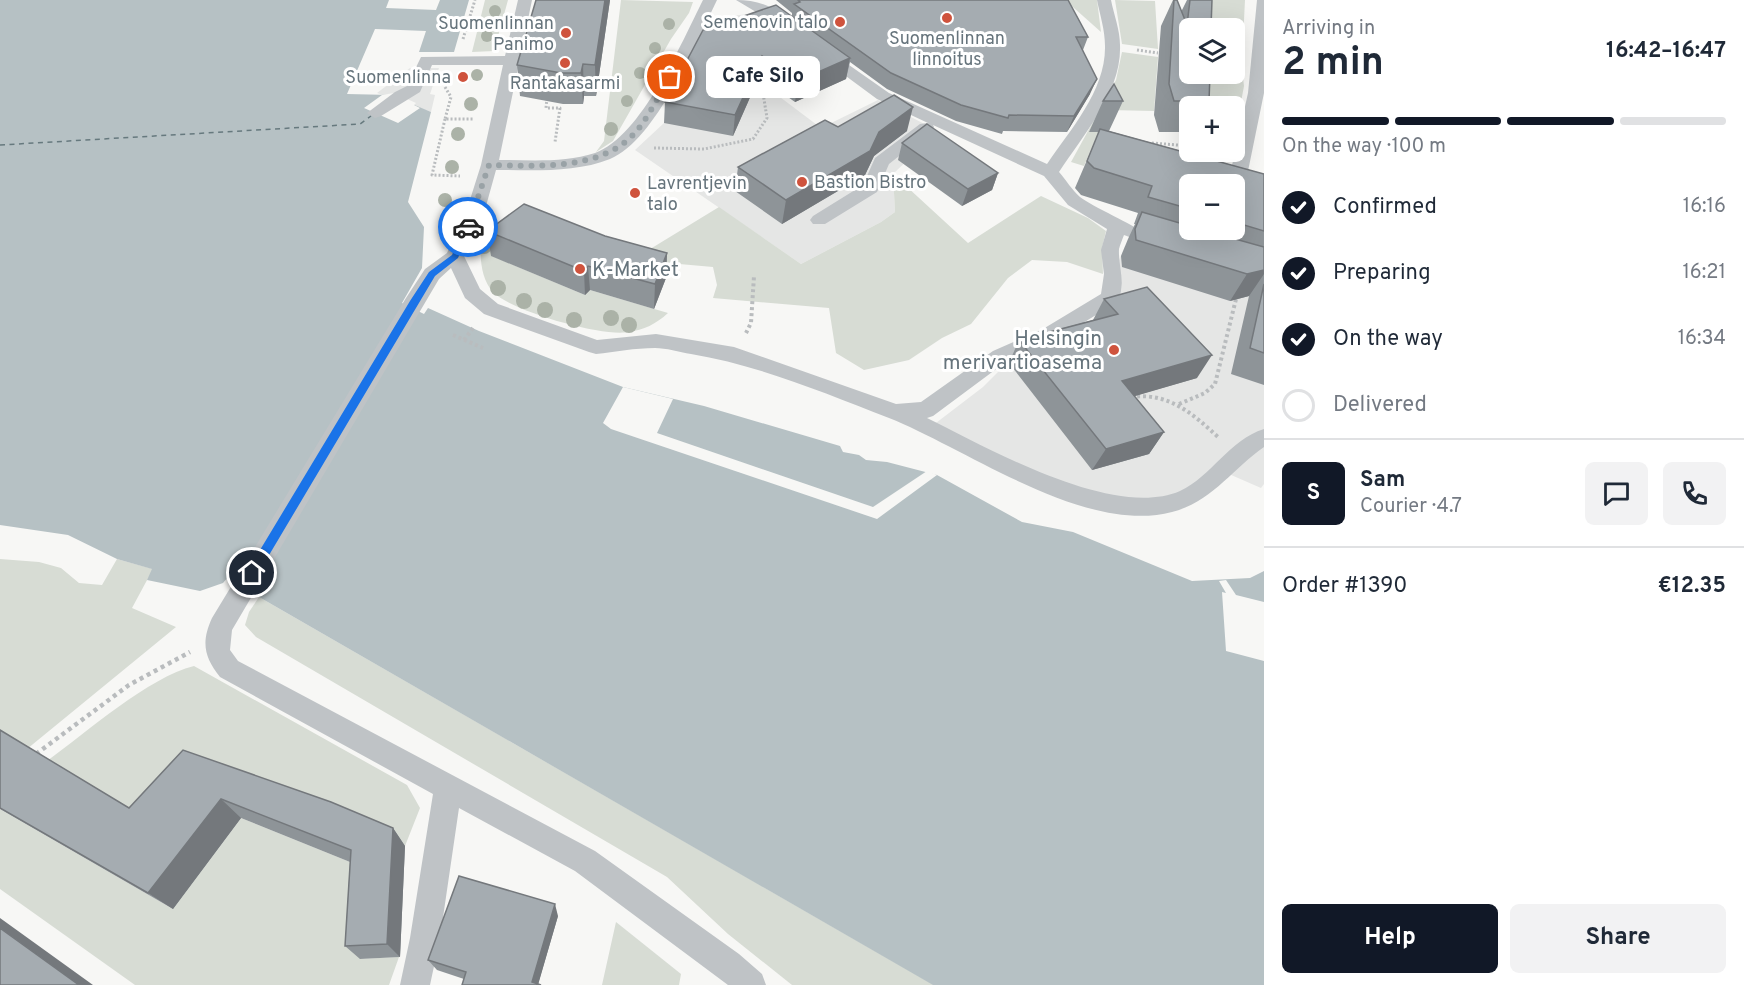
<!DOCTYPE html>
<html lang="en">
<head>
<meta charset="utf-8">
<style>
	:root { --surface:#fff; --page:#f2f2f3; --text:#1f2937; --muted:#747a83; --line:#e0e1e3; --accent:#111827 }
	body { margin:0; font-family:Overpass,sans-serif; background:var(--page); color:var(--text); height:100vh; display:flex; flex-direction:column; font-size:22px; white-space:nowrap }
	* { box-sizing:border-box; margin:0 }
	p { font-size:20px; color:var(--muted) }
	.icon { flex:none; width:33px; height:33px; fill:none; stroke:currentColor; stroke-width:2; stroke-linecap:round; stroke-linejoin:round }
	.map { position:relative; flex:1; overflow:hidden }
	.panel { display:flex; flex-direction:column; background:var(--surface); width:480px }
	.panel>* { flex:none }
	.buttons { position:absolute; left:1179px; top:18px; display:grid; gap:12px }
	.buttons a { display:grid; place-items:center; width:66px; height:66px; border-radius:9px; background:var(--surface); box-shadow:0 6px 24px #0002; font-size:30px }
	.pin { position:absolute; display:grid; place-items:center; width:51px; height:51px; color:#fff; margin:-26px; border:3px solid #fff; border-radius:50%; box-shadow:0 2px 6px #0007 }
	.courier { position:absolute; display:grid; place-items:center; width:60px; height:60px; margin:-30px; border:4px solid #1a73e8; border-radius:50%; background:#fff; color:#222; box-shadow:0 2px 8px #0007 }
	.bubble { position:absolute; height:42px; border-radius:9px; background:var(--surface); box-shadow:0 6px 24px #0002; font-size:20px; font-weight:700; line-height:42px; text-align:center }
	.overview em { font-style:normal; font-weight:700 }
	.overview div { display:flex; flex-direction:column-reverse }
	.overview { display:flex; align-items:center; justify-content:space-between; height:102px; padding:0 18px }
	h1 { font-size:39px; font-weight:700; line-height:45px }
	.bar { display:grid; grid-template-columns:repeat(4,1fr); gap:9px 6px; align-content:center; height:72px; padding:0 18px }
	.bar i { height:8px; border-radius:4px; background:var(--line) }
	.bar .current { background:var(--accent) }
	.bar p { grid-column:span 4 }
	.line { display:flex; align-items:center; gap:15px; padding:0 18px; border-top:2px solid var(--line) }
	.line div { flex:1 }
	.round { display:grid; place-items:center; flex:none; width:63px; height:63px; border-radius:9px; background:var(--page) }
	ol { padding:0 18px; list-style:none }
	li { display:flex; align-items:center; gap:18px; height:66px }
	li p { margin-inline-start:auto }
	li .icon { padding:6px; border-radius:50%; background:var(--accent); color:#fff; stroke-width:4 }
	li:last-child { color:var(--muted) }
	li i { width:33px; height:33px; border:3px solid var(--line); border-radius:50% }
	.cta { display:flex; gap:12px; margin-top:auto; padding:12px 18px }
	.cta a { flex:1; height:69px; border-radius:9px; background:var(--accent); color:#fff; font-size:24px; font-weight:700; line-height:69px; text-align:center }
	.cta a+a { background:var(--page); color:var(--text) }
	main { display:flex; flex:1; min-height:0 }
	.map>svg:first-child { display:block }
	.built { fill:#e5e6e5 }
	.green { fill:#d7dcd4 }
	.water { fill:#b6c1c4 }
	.pier { fill:#f7f7f5 }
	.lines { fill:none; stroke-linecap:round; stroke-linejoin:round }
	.ferry { stroke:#66797e; stroke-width:1.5; stroke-dasharray:5 4.5; stroke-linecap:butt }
	.path-far2 { stroke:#b9bcbe; stroke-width:3; stroke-dasharray:2 2; stroke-linecap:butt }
	.path-far1 { stroke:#b9bcbe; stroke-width:4; stroke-dasharray:3 3; stroke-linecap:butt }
	.path { stroke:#b9bcbe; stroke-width:4.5; stroke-dasharray:4 4; stroke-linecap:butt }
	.service { fill:#bfc3c6; fill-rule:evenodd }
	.tree { fill:#abb2a7 }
	.wall { fill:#8e9498; fill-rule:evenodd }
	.shaded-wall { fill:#74787c }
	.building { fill:#a5acb1; stroke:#74787c; stroke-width:1.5 }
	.route { fill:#1a73e8 }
	.done { stroke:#99a2a6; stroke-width:6; stroke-dasharray:0 10.8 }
	.poi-dot { fill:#cf533d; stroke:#fff; stroke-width:2 }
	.labels { text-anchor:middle; stroke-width:6; stroke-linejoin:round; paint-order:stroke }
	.far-poi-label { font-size:18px; fill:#66747c; stroke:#fff; text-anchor:end }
	.poi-label { font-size:21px; fill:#66747c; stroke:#fff; text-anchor:start }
</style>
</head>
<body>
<main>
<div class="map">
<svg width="1264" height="985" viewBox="0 0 1264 985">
	<rect width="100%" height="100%" fill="#f7f7f5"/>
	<path class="built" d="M 749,14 L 757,14 L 826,66 L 768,88 L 821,128 L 878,100 L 938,131 L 893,174 L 895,212 L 881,222 L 801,264 L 635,150 L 664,123 L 713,23 L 730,16 Z
		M 410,68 L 439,68 L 430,94 L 435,95 L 431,112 L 377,93 Z
		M 1125,246 L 1227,278 L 1264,278 L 1264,484 L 1261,488 L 1222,471 L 1169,505 L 1062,491 L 932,426 L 983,387 L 1007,363 L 1098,317 L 1119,299 L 1122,287 L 1117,265 Z"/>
	<path class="green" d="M 485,0 L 508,0 L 494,51 L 472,52 Z
		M 621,0 L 693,2 L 689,13 L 671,39 L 613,141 L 596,152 L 604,141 Z
		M 1065,0 L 1097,0 L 1101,32 Z
		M 1115,0 L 1155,1 L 1158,49 L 1122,44 Z
		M 1189,0 L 1245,0 L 1242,60 L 1235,59 L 1234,28 L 1192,28 Z
		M 1122,52 L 1158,57 L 1154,111 L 1108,110 L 1084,166 L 1071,162 L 1116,80 Z
		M 1235,68 L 1242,70 L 1244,86 L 1235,134 L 1234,106 L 1194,106 L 1195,74 L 1234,74 Z
		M 893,174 L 968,243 L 1041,196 L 1088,218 L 1106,231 L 1102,248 L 1103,274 L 1067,262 L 1032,260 L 1008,278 L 971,324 L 942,338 L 909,360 L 864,370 L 836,353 L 829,308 L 713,298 L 717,285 L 713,267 L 657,262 L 642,254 L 719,207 L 801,264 L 881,222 L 895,212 Z
		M 498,224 L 492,256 L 585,295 L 590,290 L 668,313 C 656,324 644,330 628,332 C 602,337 511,311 493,292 C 480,278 479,253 482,235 Z
		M 0,559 L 39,562 L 61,568 L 79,583 L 102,585 L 117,559 L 153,569 L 132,608 L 176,627 L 27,749 L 0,733 Z
		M 259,597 L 934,985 L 792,985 L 728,934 L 667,877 L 256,637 L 245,625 L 249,612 Z
		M 194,666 L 407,785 L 420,808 L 405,846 L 346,821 L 204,771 L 154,827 L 47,761 C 87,732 149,677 194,666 Z
		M 0,809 L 173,909 L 241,818 L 365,868 L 360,959 L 399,957 L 389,985 L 135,985 L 0,889 Z
		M 616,922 L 681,974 L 679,985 L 602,985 Z"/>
	<path class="water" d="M 0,0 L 389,0 L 386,8 L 436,10 L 440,0 L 469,0 L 454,52 L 419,52 L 426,31 L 375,29 L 347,94 L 391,95 L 431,112 L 408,202 L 424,227 L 422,268 L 402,303 L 424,314 L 428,308 L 479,331 L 623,387 L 704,406 L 840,446 L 843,452 L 859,455 L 866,460 L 887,462 L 937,475 L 1022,522 L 1073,532 L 1192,581 L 1250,578 L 1264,571 L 1264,985 L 933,985 L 259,597 L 275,568 L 243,559 L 223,583 L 200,591 L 147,580 L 152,569 L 117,559 L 68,535 L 0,525 Z"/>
	<path class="pier" d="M 394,93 L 416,103 L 414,105 L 420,108 L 398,123 L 364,108 L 382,95 Z
		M 623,387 L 673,399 L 657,433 L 873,507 L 927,471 L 937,475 L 877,519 L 611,429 L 603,423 Z
		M 1226,580 L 1236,595 L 1264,602 L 1264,661 L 1226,651 L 1222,592 L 1226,593 L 1219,581 Z"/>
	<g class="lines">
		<path class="ferry" d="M 0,145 L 360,124 L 371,116"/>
		<path class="path-far2" d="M 463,39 L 475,0
			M 1137,50 L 1158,53
			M 445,87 L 451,97 L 445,119 L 473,119
			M 547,98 L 546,108 L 560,108 L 555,142
			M 445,119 L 432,175 L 460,176
			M 1152,143 L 1190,146
			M 654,148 L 704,149 L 753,139 L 767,118 L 763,93 L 755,80"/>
		<path class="path-far1" d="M 746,333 L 751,323 L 754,276
			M 453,335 L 483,348
			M 464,340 L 473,328
			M 1131,397 C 1168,392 1192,413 1218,437
			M 1179,404 L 1205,393 L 1215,384 L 1237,295"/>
		<path class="path" d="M 36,754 L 129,685 L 190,652"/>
		<path class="service" d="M 518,0 L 532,0 L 499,160 C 530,160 565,163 595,153 C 641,137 682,42 703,0 L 717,0 C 696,43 656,140 610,159 C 575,173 533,170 496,170 L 486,206 L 464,256 L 480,289 L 498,304 L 597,340 L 656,334 L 734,347 L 896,404 L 921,402 L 993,351 L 1043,329 L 1101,294 L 1104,274 L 1101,250 L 1107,229 L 1068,205 L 1044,176 L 933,125 L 934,127 L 932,130 L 889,164 L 877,192 L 825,224 L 813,224 L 810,220 L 813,216 L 863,185 L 875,158 L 920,124 L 928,123 L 877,99 L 816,54 L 824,49 L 829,51 L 889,93 L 1047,164 C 1071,129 1106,90 1105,46 C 1105,30 1100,15 1097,0 L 1111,0 C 1114,15 1120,30 1120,45 C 1122,92 1083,135 1059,172 C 1066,180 1072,190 1080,197 C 1091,206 1137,226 1141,232 L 1138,236 L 1132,238 L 1124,235 C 1122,240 1120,245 1119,249 C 1118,267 1127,285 1117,302 L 1057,339 L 1007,361 L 933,416 L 927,418 C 988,448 1113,520 1180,491 C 1212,476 1229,440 1264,429 L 1264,447 C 1232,469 1212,502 1172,512 C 1085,535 967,449 889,418 C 825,393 758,365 691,354 C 679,352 666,348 655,348 C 635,348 615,352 596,354 L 589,352 L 484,314 L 465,298 L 451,268 L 439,279 L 232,630 L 230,650 L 238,661 L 595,851 L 739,954 L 762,974 L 766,985 L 728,985 L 575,871 L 459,808 L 440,938 L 430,985 L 400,985 L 410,938 L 433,794 L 220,677 C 204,657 201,642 212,618 L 406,298 L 425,269 L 447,253 L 468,206 L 481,165 L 503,65 L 432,65 L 420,92 L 381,116 L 375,118 L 367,113 L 395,92 L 407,86 L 421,57 L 505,56 Z
			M 736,0 C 760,0 780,8 795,27 L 788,31 Z
			M 1257,0 L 1264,0 L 1264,93 L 1247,176 L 1264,181 L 1264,192 L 1232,183 L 1229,179 L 1248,93 Z"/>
	</g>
	<g class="tree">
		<circle cx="495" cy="11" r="6"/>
		<circle cx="669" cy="24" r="6"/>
		<circle cx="487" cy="36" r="6"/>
		<circle cx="655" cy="48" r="6"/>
		<circle cx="640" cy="73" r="6"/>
		<circle cx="477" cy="75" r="6"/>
		<circle cx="627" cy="101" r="6"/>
		<circle cx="471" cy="104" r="7"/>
		<circle cx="611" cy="129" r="7"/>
		<circle cx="458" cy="134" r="7"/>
		<circle cx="452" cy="167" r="7"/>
		<circle cx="445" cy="200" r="7"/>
		<circle cx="484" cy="246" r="8"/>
		<circle cx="498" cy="288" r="8"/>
		<circle cx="524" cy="301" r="8"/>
		<circle cx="545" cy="310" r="8"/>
		<circle cx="611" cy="318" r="8"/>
		<circle cx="574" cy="320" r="8"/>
		<circle cx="629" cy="325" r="8"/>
	</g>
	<path class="wall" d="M 536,0 L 610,0 L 596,96 L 584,96 L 583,104 L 563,104 L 520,96 L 517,65 Z
		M 776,0 L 1068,0 L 1088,37 L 1083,50 L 1090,94 L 1067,132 L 1003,131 L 1002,134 L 956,121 L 887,89 L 850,62 L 846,79 L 795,102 L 759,77 L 733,136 L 664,123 L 665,102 L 792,16 L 792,13 Z
		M 1173,0 L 1177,0 L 1181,12 L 1187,0 L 1212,0 L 1209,101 L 1207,106 L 1190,106 L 1190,132 L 1159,132 L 1154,115 L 1161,26 Z
		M 1103,101 L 1123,101 L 1109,131 L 1264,174 L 1264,385 L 1231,374 L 1249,296 L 1230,301 L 1122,267 L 1121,256 L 1128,239 L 1135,224 L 1134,224 L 1138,213 L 1081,195 L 1075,188 L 1099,132 L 1089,132 ZM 1190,184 L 1234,184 L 1234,230 L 1190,230 Z
		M 838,127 L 907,131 L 874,156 L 865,175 L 782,224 L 735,191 L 738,167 Z
		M 902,143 L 998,173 L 992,190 L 962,206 L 898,160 Z
		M 487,231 L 605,236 L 667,253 L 666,278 L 654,309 L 590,290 L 585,295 L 491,256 Z
		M 1104,299 L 1197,378 L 1134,396 L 1164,432 L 1149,454 L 1092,470 L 1009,363 L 1019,340 L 1093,320 Z
		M 0,730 L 129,808 L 183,750 L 393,828 L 405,846 L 400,957 L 360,959 L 345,946 L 350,862 L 241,818 L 173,909 L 0,809 Z
		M 558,916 L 538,984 L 464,979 L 437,970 L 428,960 Z"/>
	<path class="shaded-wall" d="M 605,0 L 610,0 L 596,96 L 595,65 Z
		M 762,56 L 759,77 L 733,136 L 735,115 Z
		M 850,58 L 846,79 L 795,102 L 798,81 Z
		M 583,64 L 584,96 L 583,104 L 581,73 Z
		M 1097,79 L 1090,94 L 1067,132 L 1074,116 Z
		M 913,107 L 907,131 L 874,156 L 865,175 L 782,224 L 786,200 Z
		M 998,173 L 992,190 L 962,206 L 968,189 Z
		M 667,253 L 666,278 L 654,309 L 655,284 Z
		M 588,266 L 590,290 L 585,295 L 584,271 Z
		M 1264,270 L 1264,274 L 1249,296 L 1230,301 L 1247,274 Z
		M 1212,355 L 1197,378 L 1108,404 L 1122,381 Z
		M 1164,432 L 1149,454 L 1092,470 L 1106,449 Z
		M 221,799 L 241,818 L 173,909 L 148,893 Z
		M 393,828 L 405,846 L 400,957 L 387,944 Z
		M 555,904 L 558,916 L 538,985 L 532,982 Z
		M 0,918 L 93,985 L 79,985 L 0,928 Z"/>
	<path class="building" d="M 536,0 L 605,0 L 595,65 L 583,64 L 581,73 L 561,73 L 517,65 Z
		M 798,0 L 1068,0 L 1088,37 L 1076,37 L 1097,79 L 1074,116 L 1009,115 L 1008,118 L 961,105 L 891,73 L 794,4 L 800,2 Z
		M 1174,0 L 1177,0 L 1187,25 L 1190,0 L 1212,0 L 1211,28 L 1190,28 L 1190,74 L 1210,74 L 1209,101 L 1174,101 L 1169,84 Z
		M 776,5 L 850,58 L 798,81 L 762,56 L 735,115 L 665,102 L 703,30 Z
		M 1114,84 L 1123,101 L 1103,101 Z
		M 894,95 L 913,107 L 879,132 L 870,151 L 786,200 L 738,167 L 825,120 L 838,127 Z
		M 927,124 L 998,173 L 968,189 L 902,143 Z
		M 1100,129 L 1264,174 L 1264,231 L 1234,222 L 1234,184 L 1190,184 L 1190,209 L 1148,197 L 1152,186 L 1094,168 L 1087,161 Z
		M 524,204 L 605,236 L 667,253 L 655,284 L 588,266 L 584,271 L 487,231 Z
		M 1142,212 L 1190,226 L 1190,230 L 1203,230 L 1264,247 L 1264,270 L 1247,274 L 1136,240 L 1135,229 Z
		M 1264,284 L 1264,353 L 1250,348 Z
		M 1147,287 L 1212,355 L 1122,381 L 1164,432 L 1106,449 L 1019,340 L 1118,314 L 1104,299 Z
		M 0,730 L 129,808 L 183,750 L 331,802 L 393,828 L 387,944 L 345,946 L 351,850 L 221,799 L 148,893 L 0,808 Z
		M 459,876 L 555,904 L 532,982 L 541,985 L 462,985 L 466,972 L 428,960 Z
		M 0,928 L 79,985 L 0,985 Z"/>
	<path class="route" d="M 468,224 L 472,227 L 458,258 L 435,276 L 256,577 L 248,577 L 248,570 L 410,301 L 429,272 L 452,255 L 464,227 Z"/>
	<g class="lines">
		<path class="done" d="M 468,227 L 489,165 C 535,166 598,171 633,135 C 647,121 659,94 670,77"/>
	</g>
	<g class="poi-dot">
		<circle cx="947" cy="18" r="6"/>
		<circle cx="840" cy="22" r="6"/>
		<circle cx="566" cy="33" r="6"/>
		<circle cx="565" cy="63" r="6"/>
		<circle cx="463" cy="77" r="6"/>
		<circle cx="802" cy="182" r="6"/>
		<circle cx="635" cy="193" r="6"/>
		<circle cx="580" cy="269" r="6"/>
		<circle cx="1114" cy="350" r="6"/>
	</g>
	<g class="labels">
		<g class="far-poi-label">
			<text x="828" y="28">Semenovin talo</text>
			<text x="554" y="29">Suomenlinnan<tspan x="554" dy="21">Panimo</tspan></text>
			<text x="947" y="44" text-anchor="middle">Suomenlinnan<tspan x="947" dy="21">linnoitus</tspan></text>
			<text x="451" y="83">Suomenlinna</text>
			<text x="565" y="89" text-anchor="middle">Rantakasarmi</text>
			<text x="814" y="188" text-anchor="start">Bastion Bistro</text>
			<text x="647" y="189" text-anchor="start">Lavrentjevin<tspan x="647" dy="21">talo</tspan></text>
		</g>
		<g class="poi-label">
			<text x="592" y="276">K-Market</text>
			<text x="1102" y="345" text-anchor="end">Helsingin<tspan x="1102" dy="24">merivartioasema</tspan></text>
		</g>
	</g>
</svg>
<div class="buttons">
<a><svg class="icon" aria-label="layers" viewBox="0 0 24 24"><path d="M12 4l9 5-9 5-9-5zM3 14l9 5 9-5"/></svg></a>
<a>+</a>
<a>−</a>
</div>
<div class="pin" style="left:670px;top:77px;background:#ea580c"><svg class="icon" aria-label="bag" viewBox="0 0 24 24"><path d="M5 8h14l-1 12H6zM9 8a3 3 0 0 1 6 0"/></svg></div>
<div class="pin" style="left:252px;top:573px;background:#1f2937"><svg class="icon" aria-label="home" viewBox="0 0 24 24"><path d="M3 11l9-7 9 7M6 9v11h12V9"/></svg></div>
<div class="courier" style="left:468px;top:227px"><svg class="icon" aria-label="car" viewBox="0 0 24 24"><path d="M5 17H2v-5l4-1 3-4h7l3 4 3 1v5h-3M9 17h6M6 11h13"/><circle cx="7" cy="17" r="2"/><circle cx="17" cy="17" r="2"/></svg></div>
<div class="bubble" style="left:706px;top:56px;width:114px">Cafe Silo</div>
</div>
<section class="panel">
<div class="overview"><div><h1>2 min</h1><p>Arriving in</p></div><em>16:42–16:47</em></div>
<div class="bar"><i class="current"></i><i class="current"></i><i class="current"></i><i></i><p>On the way · 100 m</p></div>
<ol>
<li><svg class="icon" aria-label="check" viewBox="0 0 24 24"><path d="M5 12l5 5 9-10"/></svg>Confirmed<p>16:16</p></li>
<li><svg class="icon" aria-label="check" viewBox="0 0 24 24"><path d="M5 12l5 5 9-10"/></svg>Preparing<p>16:21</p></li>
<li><svg class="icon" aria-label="check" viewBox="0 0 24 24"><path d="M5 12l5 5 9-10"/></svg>On the way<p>16:34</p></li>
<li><i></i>Delivered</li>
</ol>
<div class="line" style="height:108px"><b class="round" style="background:var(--accent);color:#fff">S</b><div><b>Sam</b><p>Courier · 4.7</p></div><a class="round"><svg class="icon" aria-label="chat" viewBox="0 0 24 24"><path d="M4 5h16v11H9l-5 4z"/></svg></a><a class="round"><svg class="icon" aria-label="phone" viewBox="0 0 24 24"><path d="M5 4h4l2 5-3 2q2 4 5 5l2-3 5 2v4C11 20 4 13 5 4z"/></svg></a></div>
<div class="line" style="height:78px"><div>Order #1390</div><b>€12.35</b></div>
<div class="cta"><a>Help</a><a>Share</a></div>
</section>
</main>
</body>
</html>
